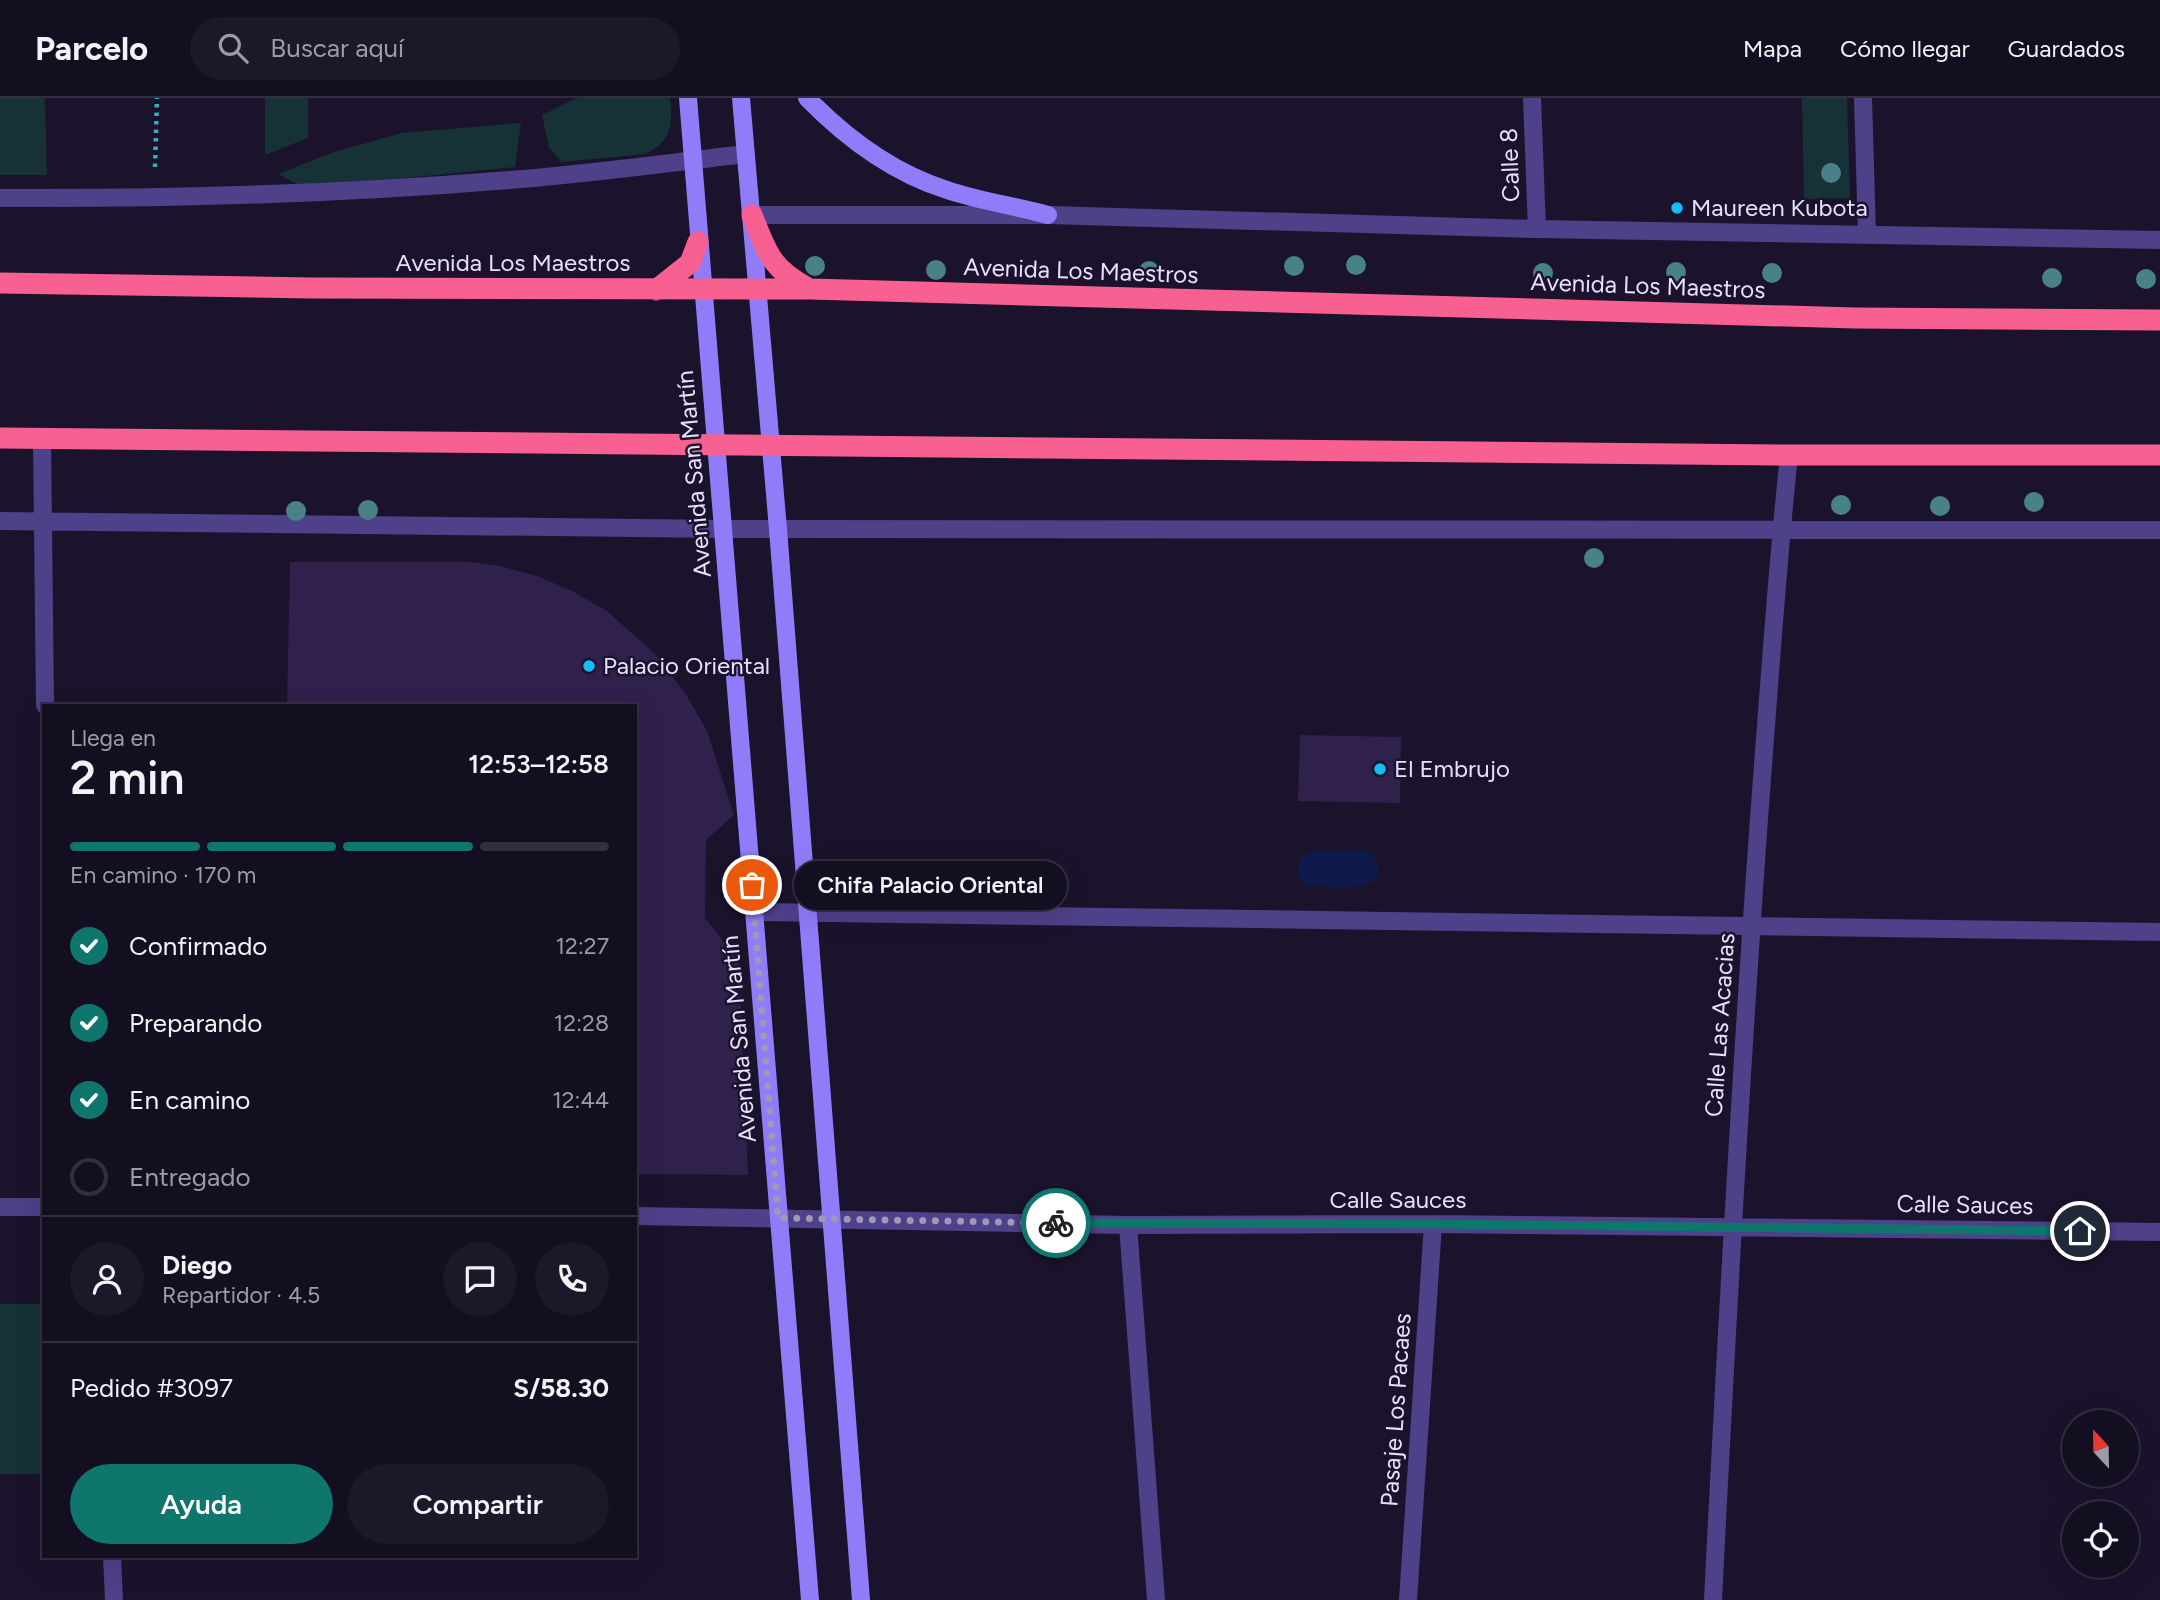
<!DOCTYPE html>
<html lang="es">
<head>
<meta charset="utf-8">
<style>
	:root { --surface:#140e21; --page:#1d172a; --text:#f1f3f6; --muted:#9d9ca5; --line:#332e3f; --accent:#0f766e }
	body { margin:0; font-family:Figtree,sans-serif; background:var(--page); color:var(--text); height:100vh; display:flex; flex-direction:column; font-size:26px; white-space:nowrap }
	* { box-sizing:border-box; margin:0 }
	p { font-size:23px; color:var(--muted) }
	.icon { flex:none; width:38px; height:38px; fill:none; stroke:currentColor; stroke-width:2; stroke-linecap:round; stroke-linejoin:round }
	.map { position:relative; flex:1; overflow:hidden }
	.side { position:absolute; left:42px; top:606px; width:595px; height:854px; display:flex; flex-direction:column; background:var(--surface); border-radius:0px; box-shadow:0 7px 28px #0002,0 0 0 2px var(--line) }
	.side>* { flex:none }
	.needle { width:46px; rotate:338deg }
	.buttons { position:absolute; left:2062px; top:1312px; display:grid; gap:14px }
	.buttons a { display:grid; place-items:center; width:77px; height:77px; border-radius:50%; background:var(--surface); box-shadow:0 7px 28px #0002,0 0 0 2px var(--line); font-size:35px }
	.pin { position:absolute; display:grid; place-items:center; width:60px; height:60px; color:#fff; margin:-30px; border:4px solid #fff; border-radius:50%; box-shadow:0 2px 7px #0007 }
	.courier { position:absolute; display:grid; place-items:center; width:70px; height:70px; margin:-35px; border:5px solid #0f766e; border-radius:50%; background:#fff; color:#222; box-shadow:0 2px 9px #0007 }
	.bubble { position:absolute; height:49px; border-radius:24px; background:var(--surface); box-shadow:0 7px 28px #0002,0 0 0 2px var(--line); font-size:23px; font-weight:600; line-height:49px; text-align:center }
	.headline em { font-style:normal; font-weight:600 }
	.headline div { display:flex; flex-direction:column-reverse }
	.headline { display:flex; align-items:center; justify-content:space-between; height:119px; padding:0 28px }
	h1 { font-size:46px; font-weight:600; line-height:52px }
	.bar { display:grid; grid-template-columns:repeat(4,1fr); gap:10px 7px; align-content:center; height:84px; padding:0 28px }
	.bar i { height:9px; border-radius:5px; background:var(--line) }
	.bar .current { background:var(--accent) }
	.bar p { grid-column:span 4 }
	.line { display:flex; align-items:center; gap:18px; padding:0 28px; border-top:2px solid var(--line) }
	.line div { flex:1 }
	.round { display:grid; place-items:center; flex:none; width:74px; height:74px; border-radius:37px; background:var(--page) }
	ol { padding:0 28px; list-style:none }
	li { display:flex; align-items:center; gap:21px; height:77px }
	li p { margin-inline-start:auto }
	li .icon { padding:7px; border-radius:50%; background:var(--accent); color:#fff; stroke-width:4 }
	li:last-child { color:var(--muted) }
	li i { width:38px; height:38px; border:4px solid var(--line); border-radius:50% }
	.primary-button { display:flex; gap:14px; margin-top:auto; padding:14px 28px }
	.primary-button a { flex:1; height:80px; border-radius:42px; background:var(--accent); color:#fff; font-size:28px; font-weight:600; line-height:80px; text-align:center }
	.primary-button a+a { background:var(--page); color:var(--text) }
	header { display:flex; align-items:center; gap:42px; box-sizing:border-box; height:98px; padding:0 35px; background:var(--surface); border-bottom:2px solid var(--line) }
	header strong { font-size:33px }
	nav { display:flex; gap:38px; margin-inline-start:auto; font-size:24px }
	.search { width:490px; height:63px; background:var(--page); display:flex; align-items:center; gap:18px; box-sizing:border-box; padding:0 24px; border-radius:38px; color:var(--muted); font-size:26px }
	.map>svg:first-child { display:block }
	.green { fill:#163236 }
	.water { fill:#0e1b4a }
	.building { fill:#2f204c }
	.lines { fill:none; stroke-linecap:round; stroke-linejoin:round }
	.path { stroke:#37aeba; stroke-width:4.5; stroke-dasharray:3.5 5; stroke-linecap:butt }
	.street { stroke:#4e4089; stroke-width:18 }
	.secondary { stroke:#907bf9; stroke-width:18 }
	.highway { stroke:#f86092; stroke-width:21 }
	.tree { fill:#488287 }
	.done { stroke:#a098b4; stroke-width:7; stroke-dasharray:0 12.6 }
	.route { stroke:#0f766e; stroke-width:9 }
	.poi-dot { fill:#14bdf5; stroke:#1b132c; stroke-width:2.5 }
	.labels { text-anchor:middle; stroke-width:5; stroke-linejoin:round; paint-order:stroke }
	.street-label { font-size:24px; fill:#e7dffe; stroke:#1b132c }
	.poi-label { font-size:24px; fill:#e7dffe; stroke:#1b132c; text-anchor:start }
</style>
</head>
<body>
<header>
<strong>Parcelo</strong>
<div class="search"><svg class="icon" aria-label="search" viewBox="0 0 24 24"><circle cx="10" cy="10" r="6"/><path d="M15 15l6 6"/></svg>Buscar aquí</div>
<nav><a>Mapa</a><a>Cómo llegar</a><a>Guardados</a></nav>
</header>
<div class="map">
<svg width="2160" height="1502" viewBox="0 0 2160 1502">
	<rect width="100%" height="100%" fill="#1b132c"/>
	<path class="green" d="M 0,0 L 45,0 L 47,77 L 0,77 Z
		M 265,0 L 308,0 L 308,40 L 265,57 Z
		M 577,0 L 670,0 C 673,27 672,43 645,56 L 562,64 L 549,50 L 542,17 Z
		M 1802,0 L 1847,0 L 1850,100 L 1804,101 Z
		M 521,25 L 515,69 L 305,90 L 278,76 L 334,54 L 402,35 Z
		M 0,1206 L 44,1206 L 43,1376 L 0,1376 Z"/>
	<path class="water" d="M 1364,752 C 1379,758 1386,776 1369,786 C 1362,790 1316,790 1308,786 C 1302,784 1300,780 1297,774 L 1301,758 L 1311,753 Z"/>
	<path class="building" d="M 290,464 L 469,464 L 500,468 L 537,478 L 572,493 L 607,513 L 655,556 L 687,598 L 707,633 L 734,717 L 706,742 L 705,820 L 739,863 L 748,1077 L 635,1076 L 635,607 L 287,607 Z
		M 1300,637 L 1401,639 L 1400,705 L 1298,703 Z"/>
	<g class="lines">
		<path class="path" d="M 155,69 L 157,0"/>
		<path class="street" d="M 1532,0 L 1537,131
			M 1863,0 L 1867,137
			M 0,100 C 170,101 340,96 509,82 C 589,76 667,65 746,56
			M 752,117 L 1048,117 L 1537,131 L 2160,142
			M 42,341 L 45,607
			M 0,423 L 725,431 L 2160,432
			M 754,814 L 2160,834
			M 0,1109 L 44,1109
			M 635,1118 L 1128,1127 L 1433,1126 L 2160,1134
			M 1128,1127 L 1156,1502
			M 112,1458 L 114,1502
			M 1408,1502 L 1433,1126
			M 1713,1502 C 1727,1223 1742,945 1763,667 C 1771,563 1778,460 1789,357"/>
		<path class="secondary" d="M 688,0 L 810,1502
			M 741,0 L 778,431 L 861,1502
			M 807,0 C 846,40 893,75 947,92 C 980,103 1015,108 1048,117"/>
		<path class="highway" d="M 752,117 C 767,154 770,170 808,190
			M 0,185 L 312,190 L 810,191 L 1855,220 L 2160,222
			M 656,192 L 690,165 L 698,144
			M 0,340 L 1789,357 L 2160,357"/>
	</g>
	<g class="tree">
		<circle cx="1831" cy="75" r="10"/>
		<circle cx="1356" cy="167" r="10"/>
		<circle cx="815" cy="168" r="10"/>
		<circle cx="1294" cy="168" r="10"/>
		<circle cx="936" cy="172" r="10"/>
		<circle cx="1149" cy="173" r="10"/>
		<circle cx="1676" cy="174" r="10"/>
		<circle cx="1543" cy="175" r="10"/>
		<circle cx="1772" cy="175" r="10"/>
		<circle cx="2052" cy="180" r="10"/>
		<circle cx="2146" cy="181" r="10"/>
		<circle cx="2034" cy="404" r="10"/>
		<circle cx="1841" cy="407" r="10"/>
		<circle cx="1940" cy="408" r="10"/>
		<circle cx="368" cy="412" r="10"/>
		<circle cx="296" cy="413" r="10"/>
		<circle cx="1594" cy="460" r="10"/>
	</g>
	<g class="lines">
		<path class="done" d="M 752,787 L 778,1120 L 1056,1125"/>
		<path class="route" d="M 1056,1125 L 1433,1126 L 2080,1133"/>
	</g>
	<g class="poi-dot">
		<circle cx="1677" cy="110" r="7"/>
		<circle cx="589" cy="568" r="7"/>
		<circle cx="1380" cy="671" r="7"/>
	</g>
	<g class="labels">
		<g class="street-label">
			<text transform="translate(1510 67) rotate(-92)" y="8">Calle 8</text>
			<text x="513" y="173">Avenida Los Maestros</text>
			<text transform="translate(1081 173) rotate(2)" y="8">Avenida Los Maestros</text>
			<text transform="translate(1648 188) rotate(2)" y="8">Avenida Los Maestros</text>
			<text transform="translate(694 376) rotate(-95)" y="8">Avenida San Martín</text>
			<text transform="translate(1720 927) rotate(-86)" y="8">Calle Las Acacias</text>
			<text transform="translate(739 941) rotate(-95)" y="8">Avenida San Martín</text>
			<text x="1398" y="1110">Calle Sauces</text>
			<text transform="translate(1965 1107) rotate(1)" y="8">Calle Sauces</text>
			<text transform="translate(1396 1312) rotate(-86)" y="8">Pasaje Los Pacaes</text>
		</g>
		<g class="poi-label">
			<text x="1691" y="118">Maureen Kubota</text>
			<text x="603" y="576">Palacio Oriental</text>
			<text x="1394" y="679">El Embrujo</text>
		</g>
	</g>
</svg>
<div class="buttons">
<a><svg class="needle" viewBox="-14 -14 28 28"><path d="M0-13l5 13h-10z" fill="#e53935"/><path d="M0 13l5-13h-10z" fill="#9d9ca5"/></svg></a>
<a><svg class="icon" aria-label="locate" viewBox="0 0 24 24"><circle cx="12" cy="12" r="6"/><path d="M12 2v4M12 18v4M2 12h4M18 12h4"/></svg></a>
</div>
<div class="pin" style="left:752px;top:787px;background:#ea580c"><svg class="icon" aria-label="bag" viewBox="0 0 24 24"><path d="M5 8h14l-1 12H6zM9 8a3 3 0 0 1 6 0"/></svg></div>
<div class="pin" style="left:2080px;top:1133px;background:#1f2937"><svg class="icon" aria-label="home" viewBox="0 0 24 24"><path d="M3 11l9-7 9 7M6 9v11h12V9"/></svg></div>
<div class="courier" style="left:1056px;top:1125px"><svg class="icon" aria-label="bike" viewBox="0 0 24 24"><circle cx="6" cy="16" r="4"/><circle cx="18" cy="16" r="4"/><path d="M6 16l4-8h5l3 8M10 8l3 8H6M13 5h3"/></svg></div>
<div class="bubble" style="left:794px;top:763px;width:273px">Chifa Palacio Oriental</div>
<section class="side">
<div class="headline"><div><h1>2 min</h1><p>Llega en</p></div><em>12:53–12:58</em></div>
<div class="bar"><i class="current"></i><i class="current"></i><i class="current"></i><i></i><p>En camino · 170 m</p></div>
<ol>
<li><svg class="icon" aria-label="check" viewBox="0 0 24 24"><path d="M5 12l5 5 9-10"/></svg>Confirmado<p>12:27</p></li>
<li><svg class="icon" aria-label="check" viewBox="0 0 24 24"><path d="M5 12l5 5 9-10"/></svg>Preparando<p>12:28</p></li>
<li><svg class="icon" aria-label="check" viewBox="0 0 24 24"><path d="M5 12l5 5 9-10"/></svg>En camino<p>12:44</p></li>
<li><i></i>Entregado</li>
</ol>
<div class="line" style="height:126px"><a class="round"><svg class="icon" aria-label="person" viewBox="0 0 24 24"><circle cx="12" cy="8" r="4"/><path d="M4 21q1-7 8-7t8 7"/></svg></a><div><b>Diego</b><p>Repartidor · 4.5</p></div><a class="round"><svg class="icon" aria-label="chat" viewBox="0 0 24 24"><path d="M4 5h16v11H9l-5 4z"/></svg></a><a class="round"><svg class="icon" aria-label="phone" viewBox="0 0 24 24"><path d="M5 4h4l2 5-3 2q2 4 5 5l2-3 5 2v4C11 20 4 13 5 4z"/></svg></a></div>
<div class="line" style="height:91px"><div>Pedido #3097</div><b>S/58.30</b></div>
<div class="primary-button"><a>Ayuda</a><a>Compartir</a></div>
</section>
</div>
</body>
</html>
